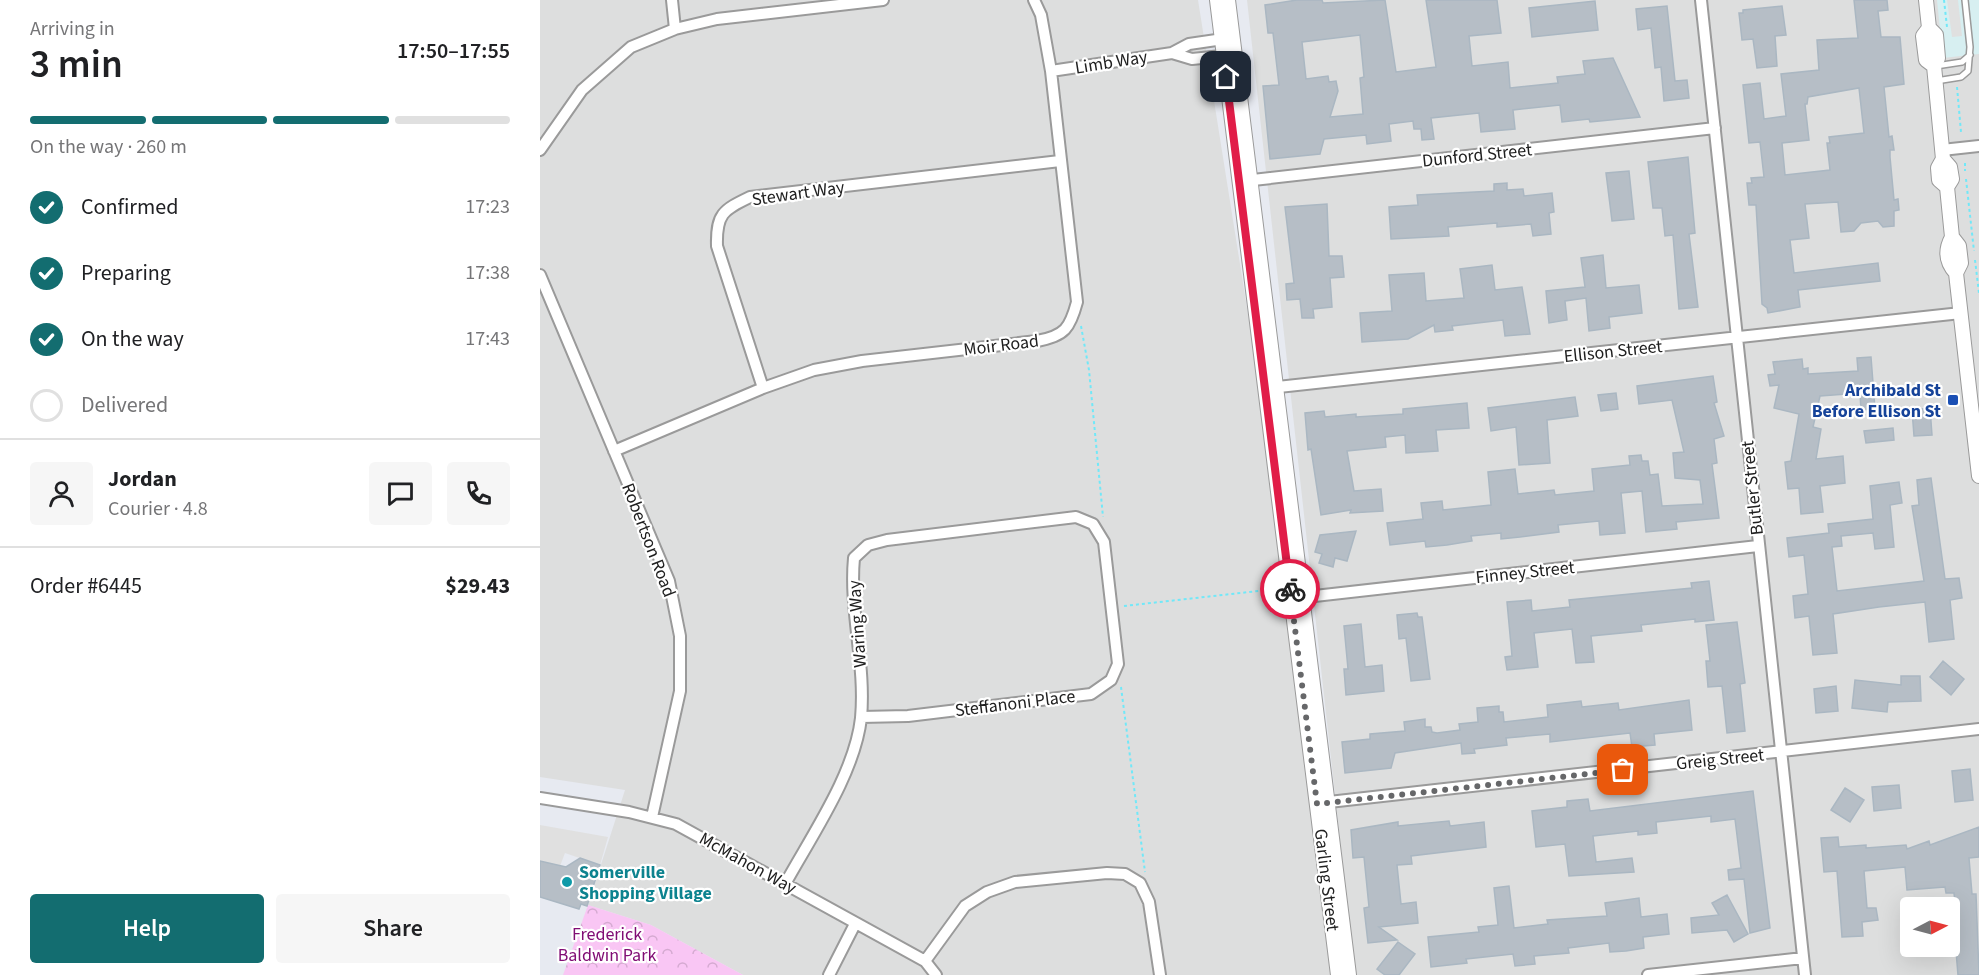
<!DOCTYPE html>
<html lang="en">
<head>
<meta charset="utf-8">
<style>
	:root { --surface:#fff; --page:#f6f6f6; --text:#202124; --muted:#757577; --line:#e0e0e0; --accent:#136d70 }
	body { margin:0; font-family:"Source Sans 3",sans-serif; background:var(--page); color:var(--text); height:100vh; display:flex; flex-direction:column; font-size:22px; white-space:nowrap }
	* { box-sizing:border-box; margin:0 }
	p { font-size:20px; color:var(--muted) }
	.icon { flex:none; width:33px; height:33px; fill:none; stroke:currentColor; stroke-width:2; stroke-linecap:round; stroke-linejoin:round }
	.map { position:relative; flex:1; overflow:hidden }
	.drawer { display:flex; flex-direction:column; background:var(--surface); width:540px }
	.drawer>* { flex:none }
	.needle { width:39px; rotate:84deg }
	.tools { position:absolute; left:1360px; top:897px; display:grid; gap:12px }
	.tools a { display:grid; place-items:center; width:60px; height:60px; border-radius:6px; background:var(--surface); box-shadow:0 6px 24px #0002; font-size:30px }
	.pin { position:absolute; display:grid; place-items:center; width:51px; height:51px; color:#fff; margin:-26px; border-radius:12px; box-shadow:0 3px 9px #0006 }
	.courier { position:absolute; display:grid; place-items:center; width:60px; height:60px; margin:-30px; border:4px solid #e11d48; border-radius:50%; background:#fff; color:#222; box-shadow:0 2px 8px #0007 }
	.headline em { font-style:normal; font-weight:600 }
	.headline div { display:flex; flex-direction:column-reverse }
	.headline { display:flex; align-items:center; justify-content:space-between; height:102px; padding:0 30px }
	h1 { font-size:39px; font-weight:600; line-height:45px }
	.bar { display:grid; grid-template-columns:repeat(4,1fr); gap:9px 6px; align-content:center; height:72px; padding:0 30px }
	.bar i { height:8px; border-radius:4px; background:var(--line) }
	.bar .current { background:var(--accent) }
	.bar p { grid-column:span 4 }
	.line { display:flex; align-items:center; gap:15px; padding:0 30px; border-top:2px solid var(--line) }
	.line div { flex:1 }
	.round { display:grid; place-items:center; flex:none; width:63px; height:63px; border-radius:6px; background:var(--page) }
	ol { padding:0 30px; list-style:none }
	li { display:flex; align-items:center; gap:18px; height:66px }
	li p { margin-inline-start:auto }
	li .icon { padding:6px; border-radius:50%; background:var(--accent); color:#fff; stroke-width:4 }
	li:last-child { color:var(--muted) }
	li i { width:33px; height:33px; border:3px solid var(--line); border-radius:50% }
	.primary-button { display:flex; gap:12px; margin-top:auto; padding:12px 30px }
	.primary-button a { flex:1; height:69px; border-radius:6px; background:var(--accent); color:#fff; font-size:24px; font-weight:600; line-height:69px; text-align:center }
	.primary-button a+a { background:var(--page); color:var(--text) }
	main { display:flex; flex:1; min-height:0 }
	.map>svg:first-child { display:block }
	.residential { fill:#dddede; fill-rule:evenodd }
	.commercial { fill:#d7eff1 }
	.park { fill:url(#park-crowns) }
	.parking { fill:#e0e0e0 }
	.building { fill:#b6bec6; stroke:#aab7c2; stroke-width:1.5; fill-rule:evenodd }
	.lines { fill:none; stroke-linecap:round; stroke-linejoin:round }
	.service-casing { stroke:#9a9a9a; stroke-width:8 }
	.minor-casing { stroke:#9a9a9a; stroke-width:14 }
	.tertiary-casing { stroke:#9a9a9a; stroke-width:16 }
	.path { stroke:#71e8f8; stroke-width:2; stroke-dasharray:3 3; stroke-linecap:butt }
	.service { stroke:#fff; stroke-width:5 }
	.minor { stroke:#fff; stroke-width:10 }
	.tertiary { stroke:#fff; stroke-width:14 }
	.done { stroke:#666769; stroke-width:6; stroke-dasharray:0 10.8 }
	.route { stroke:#e11d48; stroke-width:8 }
	.transit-dot { fill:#1a4fb4; stroke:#fff; stroke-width:2 }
	.culture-dot { fill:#0f9aa8; stroke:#fff; stroke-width:2 }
	.labels { text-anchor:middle; stroke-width:4.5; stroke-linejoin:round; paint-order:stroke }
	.street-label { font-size:18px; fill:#202020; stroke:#fff }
	.transit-label { font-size:18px; font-weight:bold; fill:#164399; stroke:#fff; text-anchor:end }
	.culture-label { font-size:18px; font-weight:bold; fill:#0d838f; stroke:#fff; text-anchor:start }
	.park-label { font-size:18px; fill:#800d74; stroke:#fff }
</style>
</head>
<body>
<main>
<section class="drawer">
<div class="headline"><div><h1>3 min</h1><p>Arriving in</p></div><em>17:50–17:55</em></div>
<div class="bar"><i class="current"></i><i class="current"></i><i class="current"></i><i></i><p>On the way · 260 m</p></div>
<ol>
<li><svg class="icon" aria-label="check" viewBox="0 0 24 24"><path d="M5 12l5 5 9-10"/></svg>Confirmed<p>17:23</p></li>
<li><svg class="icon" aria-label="check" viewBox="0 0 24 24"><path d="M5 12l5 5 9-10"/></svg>Preparing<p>17:38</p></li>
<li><svg class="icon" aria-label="check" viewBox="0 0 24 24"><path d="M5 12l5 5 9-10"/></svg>On the way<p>17:43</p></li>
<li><i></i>Delivered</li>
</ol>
<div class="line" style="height:108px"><a class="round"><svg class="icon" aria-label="person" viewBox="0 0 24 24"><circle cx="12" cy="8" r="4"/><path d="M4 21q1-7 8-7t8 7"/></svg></a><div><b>Jordan</b><p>Courier · 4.8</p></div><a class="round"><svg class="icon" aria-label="chat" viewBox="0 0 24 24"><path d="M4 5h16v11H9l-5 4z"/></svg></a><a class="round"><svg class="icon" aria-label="phone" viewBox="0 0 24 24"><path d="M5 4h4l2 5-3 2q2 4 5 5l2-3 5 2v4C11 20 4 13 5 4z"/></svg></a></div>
<div class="line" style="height:78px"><div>Order #6445</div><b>$29.43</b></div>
<div class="primary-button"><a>Help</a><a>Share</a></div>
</section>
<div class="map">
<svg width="1439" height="975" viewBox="0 0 1439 975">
	<defs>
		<pattern id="park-crowns" width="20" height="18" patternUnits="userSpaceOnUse" patternTransform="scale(1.5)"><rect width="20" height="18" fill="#f9c6f4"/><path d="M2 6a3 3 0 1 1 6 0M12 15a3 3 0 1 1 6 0" fill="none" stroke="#d5aad1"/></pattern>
	</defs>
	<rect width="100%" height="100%" fill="#e7eaf1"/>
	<path class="residential" d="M 0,0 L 658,0 L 813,975 L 203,975 L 111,925 L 48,905 L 85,790 L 0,777 Z
		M 707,0 L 1439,0 L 1439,975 L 815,975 ZM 1371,908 L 1410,908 L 1410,946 L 1371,946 Z"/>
	<path class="commercial" d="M 1397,0 L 1439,0 L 1439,54 L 1403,58 Z"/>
	<path class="park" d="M 48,905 L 111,925 L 203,975 L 23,975 Z"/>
	<path class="parking" d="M 1407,0 L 1418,0 L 1422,36 L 1412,37 Z
		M 0,825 L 68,837 L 60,865 L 25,853 L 20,866 L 0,861 Z"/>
	<path class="building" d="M 757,0 L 782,0 L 783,3 L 845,0 L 856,72 L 896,67 L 886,0 L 957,0 L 961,33 L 929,36 L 932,66 L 968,62 L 970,88 L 1018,83 L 1017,77 L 1045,74 L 1043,61 L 1073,58 L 1100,117 L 1050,122 L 1049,119 L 1022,122 L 1020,105 L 973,110 L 975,129 L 941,132 L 939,113 L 891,118 L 894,139 L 882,140 L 881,129 L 874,129 L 873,121 L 849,124 L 851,141 L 827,144 L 826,135 L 784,139 L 780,154 L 730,159 L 723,86 L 739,85 L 733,33 L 728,33 L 725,5 ZM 820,35 L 824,77 L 820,78 L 823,114 L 790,117 L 798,91 L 796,81 L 789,82 L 788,76 L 766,79 L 762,42 Z
		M 1314,0 L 1347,0 L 1348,10 L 1338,11 L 1341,37 L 1360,37 L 1364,84 L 1344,87 L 1349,137 L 1352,136 L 1354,150 L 1350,150 L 1350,157 L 1354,200 L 1358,199 L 1359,210 L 1354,211 L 1354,226 L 1343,227 L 1338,221 L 1321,223 L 1314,231 L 1301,232 L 1298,202 L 1265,204 L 1269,238 L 1250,240 L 1254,273 L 1338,263 L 1340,281 L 1258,290 L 1260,307 L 1228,313 L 1227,308 L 1222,304 L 1216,205 L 1209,205 L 1207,183 L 1212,183 L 1211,178 L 1224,177 L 1220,142 L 1209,143 L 1203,85 L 1220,83 L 1224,119 L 1246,116 L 1241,74 L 1279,70 L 1277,40 L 1318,38 ZM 1319,88 L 1324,133 L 1289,137 L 1290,143 L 1287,143 L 1290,170 L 1245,175 L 1242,143 L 1269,140 L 1265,104 L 1267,104 L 1268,97 Z
		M 1055,1 L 1058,30 L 992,37 L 989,8 Z
		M 1127,6 L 1135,81 L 1147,80 L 1149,98 L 1124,101 L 1121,67 L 1115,68 L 1111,28 L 1098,30 L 1096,9 Z
		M 1242,6 L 1246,35 L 1235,36 L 1237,66 L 1217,68 L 1213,39 L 1202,40 L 1199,13 L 1203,13 L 1203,10 Z
		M 1148,157 L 1155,233 L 1149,234 L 1158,307 L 1139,309 L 1133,235 L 1125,236 L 1122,208 L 1113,208 L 1108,162 Z
		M 1089,171 L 1094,219 L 1072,221 L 1066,173 Z
		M 967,183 L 967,190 L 983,189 L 984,196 L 1012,193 L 1014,212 L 1009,213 L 1011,234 L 993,236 L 991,224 L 957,227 L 957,223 L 908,227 L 909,236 L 851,239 L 849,207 L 878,205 L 877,195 L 954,191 L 954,184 Z
		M 787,204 L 789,256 L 802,256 L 804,277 L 790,278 L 792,307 L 773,309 L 774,318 L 762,318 L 760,299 L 747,300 L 746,284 L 754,283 L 745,207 Z
		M 1063,255 L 1066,288 L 1099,285 L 1102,313 L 1069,317 L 1070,328 L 1049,331 L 1046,298 L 1025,301 L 1027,320 L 1009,323 L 1006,291 L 1045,287 L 1041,258 Z
		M 952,265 L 955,290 L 982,287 L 990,334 L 965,336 L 963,320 L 912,326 L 913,330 L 895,332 L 894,325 L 868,339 L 822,342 L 820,313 L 852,311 L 849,275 L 884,273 L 886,301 L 924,298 L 920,269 Z
		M 1331,357 L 1335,409 L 1321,410 L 1320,393 L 1280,396 L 1273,427 L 1281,429 L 1276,459 L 1303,456 L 1305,483 L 1280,486 L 1283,512 L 1261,514 L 1259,488 L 1248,489 L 1245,462 L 1251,461 L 1259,414 L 1234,408 L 1239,385 L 1230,386 L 1228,375 L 1235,374 L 1233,362 L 1262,359 L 1263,369 L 1268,368 L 1268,374 L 1318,371 L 1317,358 Z
		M 1173,376 L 1177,402 L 1174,403 L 1184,436 L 1174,439 L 1177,463 L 1172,464 L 1179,518 L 1136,522 L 1137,529 L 1106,532 L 1102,491 L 1081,493 L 1085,533 L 1060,535 L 1059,521 L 1018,525 L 1019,532 L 980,537 L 961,539 L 961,533 L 931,536 L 932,541 L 907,545 L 886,547 L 885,541 L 850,545 L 847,523 L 883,519 L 881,503 L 902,501 L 903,510 L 951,505 L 948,472 L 975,469 L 978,494 L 1014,490 L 1015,495 L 1054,491 L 1052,469 L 1090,465 L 1089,456 L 1101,455 L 1102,461 L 1108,461 L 1110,475 L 1118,474 L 1122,506 L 1163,504 L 1160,480 L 1135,478 L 1133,453 L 1144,452 L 1132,400 L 1099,404 L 1097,386 Z
		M 1076,393 L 1078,409 L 1061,411 L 1058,395 Z
		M 1035,397 L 1038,416 L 1007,420 L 1010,463 L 979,465 L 976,427 L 951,431 L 948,408 Z
		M 927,403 L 929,428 L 896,430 L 898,451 L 866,453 L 865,435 L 845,437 L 846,447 L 807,451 L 814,491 L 841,489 L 843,511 L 810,513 L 811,510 L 781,515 L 771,449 L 768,450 L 765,413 L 784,411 L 785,417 L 816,414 L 816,417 L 863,414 L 863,409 Z
		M 1390,408 L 1392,435 L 1374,436 L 1372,410 Z
		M 1353,428 L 1354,440 L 1326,443 L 1324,431 Z
		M 1391,478 L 1405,579 L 1419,578 L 1422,598 L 1410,600 L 1414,639 L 1389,642 L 1385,602 L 1339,607 L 1293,614 L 1297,653 L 1273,655 L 1269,616 L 1255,618 L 1253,596 L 1268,594 L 1264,555 L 1249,557 L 1247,538 L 1289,533 L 1288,524 L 1333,519 L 1330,486 L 1359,482 L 1362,503 L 1350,505 L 1354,547 L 1335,549 L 1333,533 L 1301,536 L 1302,546 L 1292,547 L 1297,591 L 1384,581 L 1372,506 L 1379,505 L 1377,480 Z
		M 816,531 L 807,561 L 795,558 L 793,567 L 779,563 L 782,554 L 775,552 L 780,535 Z
		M 1169,581 L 1174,620 L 1155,622 L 1155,619 L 1101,625 L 1102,631 L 1051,636 L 1054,662 L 1036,663 L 1032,629 L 994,633 L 998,667 L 967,670 L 965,657 L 972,656 L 967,602 L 991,600 L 992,611 L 1030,607 L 1029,600 L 1152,588 L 1151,583 Z
		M 877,613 L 878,617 L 882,617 L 890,679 L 871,681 L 866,638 L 859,639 L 857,615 Z
		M 1197,622 L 1205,683 L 1200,684 L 1205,731 L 1187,733 L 1182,686 L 1168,687 L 1166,661 L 1170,661 L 1166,625 Z
		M 821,624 L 825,667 L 842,665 L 844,691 L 806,695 L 804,669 L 808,669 L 804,626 Z
		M 1403,661 L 1424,679 L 1411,695 L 1390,677 Z
		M 1361,676 L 1380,676 L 1381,701 L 1348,702 L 1347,712 L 1312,708 L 1315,680 L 1361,685 Z
		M 1296,686 L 1298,711 L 1276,713 L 1274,689 Z
		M 1149,700 L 1152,730 L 1114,734 L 1115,745 L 1092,747 L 1090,733 L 1010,742 L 1010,734 L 966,738 L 967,745 L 934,749 L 935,753 L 922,754 L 921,743 L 855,753 L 851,768 L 805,773 L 802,742 L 830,739 L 830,734 L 865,731 L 864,722 L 885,719 L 885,727 L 891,727 L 892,732 L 897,733 L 920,730 L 919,724 L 938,722 L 937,708 L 959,706 L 959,712 L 963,712 L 964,722 L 1008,717 L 1007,705 L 1041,701 L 1042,707 L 1078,703 L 1079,710 Z
		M 1430,769 L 1433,800 L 1415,802 L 1412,771 Z
		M 1359,785 L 1361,808 L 1334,811 L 1332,787 Z
		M 1305,788 L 1324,800 L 1310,822 L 1291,810 Z
		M 1213,791 L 1230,928 L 1210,933 L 1204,879 L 1189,880 L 1188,870 L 1201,868 L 1195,819 L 1171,822 L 1171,816 L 1116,822 L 1117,833 L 1098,835 L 1098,831 L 1053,836 L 1056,862 L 1092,858 L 1094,872 L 1029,876 L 1025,844 L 996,847 L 992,811 L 1027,807 L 1027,801 L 1048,799 L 1050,811 Z
		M 909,821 L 910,826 L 944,822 L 946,847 L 871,856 L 872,864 L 857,865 L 861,904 L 876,902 L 878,923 L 839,927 L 857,940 L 828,943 L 824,908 L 829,907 L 824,857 L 813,858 L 811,830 L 858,822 L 858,826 Z
		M 1439,827 L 1439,857 L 1429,858 L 1432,894 L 1436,894 L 1439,975 L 1418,975 L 1416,951 L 1410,952 L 1410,933 L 1418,932 L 1414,893 L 1406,893 L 1405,887 L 1367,890 L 1365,867 L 1324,871 L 1327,908 L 1336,908 L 1338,920 L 1322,922 L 1323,936 L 1302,937 L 1297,871 L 1284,872 L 1281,838 L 1298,837 L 1299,847 L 1326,845 L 1326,848 L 1366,845 L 1367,849 L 1389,841 L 1390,845 Z
		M 40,858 L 60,865 L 47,906 L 41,904 L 39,909 L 0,897 L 0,861 L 26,867 Z
		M 969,886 L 974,928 L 1008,924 L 1007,920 L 1067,916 L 1065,903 L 1099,898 L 1101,917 L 1127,914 L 1129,934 L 1103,937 L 1104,948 L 1086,951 L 1070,952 L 1069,943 L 1028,948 L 1029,953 L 994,956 L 995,964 L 975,966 L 973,954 L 926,959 L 927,963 L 891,967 L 888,937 L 939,932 L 938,927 L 958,925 L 954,888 Z
		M 1187,895 L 1208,934 L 1194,942 L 1187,930 L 1152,933 L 1151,918 L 1179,915 L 1172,903 Z
		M 858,942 L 875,954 L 859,975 L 845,975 L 837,969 Z"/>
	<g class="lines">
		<defs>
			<path id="service" d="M 1396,66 L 1422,62 L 1430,55
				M 1396,81 L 1421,77 L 1428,71 L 1430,47 L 1425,0"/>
			<path id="minor" d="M 132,0 L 135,29
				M 1161,0 L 1265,975
				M 632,53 L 652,59 L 692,55
				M 511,71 L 632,53 L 649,44 L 690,38
				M 0,150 L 42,90 L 91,47 L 135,29 L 177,19 L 343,0
				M 1402,150 L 1439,146
				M 704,181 L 1175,128
				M 0,275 L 129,581 L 140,636 L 140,691 L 112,817
				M 223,388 L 177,246 C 176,214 183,210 210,197 L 520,161
				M 729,388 L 1421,313
				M 74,451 L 223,388 L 274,370 L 322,361 L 497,341 C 525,336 530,328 537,302 L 511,71 L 501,15 L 494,0
				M 757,598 L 1218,546
				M 0,798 L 89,812 L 136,824 L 385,961 L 396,975
				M 780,803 L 1439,729
				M 245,884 C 272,835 315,773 321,718 C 326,664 309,611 314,558 L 328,545 L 347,540 L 536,517 L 553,524 L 564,542 L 578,664 L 571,680 L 551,694 L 368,716 L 321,717
				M 385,961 L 425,906 L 447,892 L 475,882 L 567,873 L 585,874 L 600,883 L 609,902 L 620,975
				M 289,975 L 315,924
				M 1108,975 L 1263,958"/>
			<path id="tertiary" d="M 677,0 L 798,975
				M 688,0 L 809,975
				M 1386,0 L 1389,28 L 1396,35 L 1398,58 L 1394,66 L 1403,159 L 1410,167 L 1412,179 L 1407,187 L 1412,237 L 1419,246 L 1421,263 L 1416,273 L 1439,476
				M 1389,28 L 1383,36 L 1386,60 L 1394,66
				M 1403,159 L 1398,168 L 1399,180 L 1407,187
				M 1412,237 C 1405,250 1405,261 1416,273"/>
		</defs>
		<use href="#service" class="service-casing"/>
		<use href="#minor" class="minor-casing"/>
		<use href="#tertiary" class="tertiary-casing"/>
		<path class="path" d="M 1404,0 L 1407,27
			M 1417,87 L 1421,132
			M 1425,163 L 1425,171
			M 1426,179 L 1434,251
			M 1435,260 L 1439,293
			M 541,326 L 549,370 L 563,517
			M 584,606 L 736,589
			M 581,687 L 605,872"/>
		<use href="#service" class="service"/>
		<use href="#minor" class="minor"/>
		<use href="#tertiary" class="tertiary"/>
	</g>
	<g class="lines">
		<path class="done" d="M 750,589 L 777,804 L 1083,770"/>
		<path class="route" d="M 686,77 L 750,589"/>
	</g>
	<rect class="transit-dot" x="1407" y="394" width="12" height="12" rx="3"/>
	<circle class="culture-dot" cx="27" cy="882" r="6"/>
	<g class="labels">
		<g class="street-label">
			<text transform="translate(571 62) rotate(-9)" y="6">Limb Way</text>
			<text transform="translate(937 155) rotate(-6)" y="6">Dunford Street</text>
			<text transform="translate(258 193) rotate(-8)" y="6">Stewart Way</text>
			<text transform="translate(461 345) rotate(-7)" y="6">Moir Road</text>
			<text transform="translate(1073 351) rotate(-6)" y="6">Ellison Street</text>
			<text transform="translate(1212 488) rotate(-96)" y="6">Butler Street</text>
			<text transform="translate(109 540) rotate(69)" y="6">Robertson Road</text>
			<text transform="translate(985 572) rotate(-6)" y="6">Finney Street</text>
			<text transform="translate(317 624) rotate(-94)" y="6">Waring Way</text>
			<text transform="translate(475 703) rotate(-7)" y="6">Steffanoni Place</text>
			<text transform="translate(1180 759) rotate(-6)" y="6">Greig Street</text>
			<text transform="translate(208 863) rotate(29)" y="6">McMahon Way</text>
			<text transform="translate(787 880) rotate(83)" y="6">Garling Street</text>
		</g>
		<g class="transit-label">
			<text x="1401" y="396">Archibald St<tspan x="1401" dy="21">Before Ellison St</tspan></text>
		</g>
		<g class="culture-label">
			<text x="39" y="878">Somerville<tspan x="39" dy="21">Shopping Village</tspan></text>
		</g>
		<g class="park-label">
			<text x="67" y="940">Frederick<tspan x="67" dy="21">Baldwin Park</tspan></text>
		</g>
	</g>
</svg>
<div class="tools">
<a><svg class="needle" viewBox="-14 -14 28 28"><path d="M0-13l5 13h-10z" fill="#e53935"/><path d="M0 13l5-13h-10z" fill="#757577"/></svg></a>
</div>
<div class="pin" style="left:1083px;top:770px;background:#ea580c"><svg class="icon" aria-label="bag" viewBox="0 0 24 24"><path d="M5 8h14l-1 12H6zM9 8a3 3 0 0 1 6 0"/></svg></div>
<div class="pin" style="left:686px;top:77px;background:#1f2937"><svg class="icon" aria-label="home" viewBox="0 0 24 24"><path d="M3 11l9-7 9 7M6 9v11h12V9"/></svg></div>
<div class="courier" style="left:750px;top:589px"><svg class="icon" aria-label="bike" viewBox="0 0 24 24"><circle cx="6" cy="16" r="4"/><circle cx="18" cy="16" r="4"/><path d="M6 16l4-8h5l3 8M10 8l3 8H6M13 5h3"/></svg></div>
</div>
</main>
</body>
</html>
